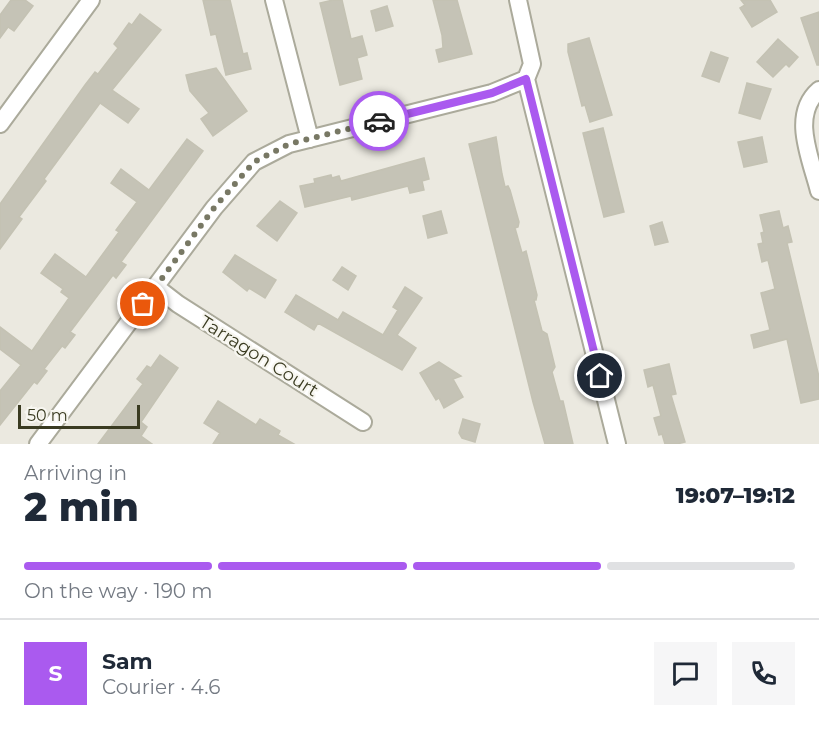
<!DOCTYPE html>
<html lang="en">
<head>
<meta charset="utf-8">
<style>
	:root { --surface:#fff; --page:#f6f6f7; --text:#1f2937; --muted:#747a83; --line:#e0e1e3; --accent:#aa5aef }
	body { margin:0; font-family:Montserrat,sans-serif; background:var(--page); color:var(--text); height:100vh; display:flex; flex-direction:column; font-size:22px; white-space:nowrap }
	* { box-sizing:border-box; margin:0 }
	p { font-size:20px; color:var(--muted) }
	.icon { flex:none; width:33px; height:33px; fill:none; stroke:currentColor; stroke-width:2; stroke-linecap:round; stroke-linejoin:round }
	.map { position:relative; height:444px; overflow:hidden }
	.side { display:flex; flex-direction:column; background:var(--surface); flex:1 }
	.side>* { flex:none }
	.scale { position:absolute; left:18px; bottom:15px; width:122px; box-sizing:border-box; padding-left:6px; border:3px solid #3a3b21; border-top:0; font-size:16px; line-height:21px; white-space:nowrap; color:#3a3b21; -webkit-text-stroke:4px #f7f6f0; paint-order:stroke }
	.pin { position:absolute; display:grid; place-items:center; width:51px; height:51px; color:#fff; margin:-26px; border:3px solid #fff; border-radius:50%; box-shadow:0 2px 6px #0007 }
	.courier { position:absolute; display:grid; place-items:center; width:60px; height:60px; margin:-30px; border:4px solid #aa5aef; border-radius:50%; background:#fff; color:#222; box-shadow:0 2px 8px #0007 }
	.summary em { font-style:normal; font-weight:800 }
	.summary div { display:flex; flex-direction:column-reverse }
	.summary { display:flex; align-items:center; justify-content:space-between; height:102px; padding:0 24px }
	h1 { font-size:39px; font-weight:800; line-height:45px }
	.bar { display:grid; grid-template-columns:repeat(4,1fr); gap:9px 6px; align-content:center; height:72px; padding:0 24px }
	.bar i { height:8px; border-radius:4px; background:var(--line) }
	.bar .current { background:var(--accent) }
	.bar p { grid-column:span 4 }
	.line { display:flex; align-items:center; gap:15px; padding:0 24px; border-top:2px solid var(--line) }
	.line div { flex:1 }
	.round { display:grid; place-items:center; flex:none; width:63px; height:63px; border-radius:0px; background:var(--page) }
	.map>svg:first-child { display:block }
	.building { fill:#c5c3b6; stroke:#c4c2b3; stroke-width:1.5 }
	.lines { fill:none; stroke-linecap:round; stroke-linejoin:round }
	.minor-casing { stroke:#abaa9b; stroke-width:20 }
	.minor { stroke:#fff; stroke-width:16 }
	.done { stroke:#787864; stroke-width:6; stroke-dasharray:0 10.8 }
	.route { stroke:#aa5aef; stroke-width:8 }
	.labels { text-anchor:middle; stroke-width:4.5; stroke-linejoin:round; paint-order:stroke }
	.street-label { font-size:18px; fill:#3a3b21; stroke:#f7f6f0 }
</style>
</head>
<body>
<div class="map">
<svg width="819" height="444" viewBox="0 0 819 444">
	<rect width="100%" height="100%" fill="#ebe9e0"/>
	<path class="building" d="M 11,0 L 25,0 L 33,6 L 14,31 L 8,27 L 0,38 L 0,15 Z
		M 203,0 L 230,0 L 243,54 L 247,53 L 251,69 L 226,75 L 216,34 L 211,35 Z
		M 333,0 L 342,0 L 351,39 L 362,36 L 367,55 L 357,58 L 362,79 L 340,85 L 320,3 Z
		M 433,0 L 457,0 L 472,54 L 439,62 L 436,50 L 443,48 L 442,35 Z
		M 741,0 L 770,0 L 777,12 L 752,27 L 740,8 L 745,5 Z
		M 387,6 L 393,26 L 376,31 L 371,11 Z
		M 819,12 L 819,65 L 817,65 L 801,18 Z
		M 140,14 L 161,30 L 112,90 L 139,109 L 128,123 L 100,103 L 44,179 L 46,181 L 19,217 L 22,219 L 0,249 L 0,204 L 85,85 L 95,72 L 98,74 L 118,48 L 114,44 L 129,23 L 132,25 Z
		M 589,38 L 612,115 L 590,122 L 585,105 L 582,106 L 568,52 L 568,44 Z
		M 778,39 L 798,57 L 789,67 L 786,64 L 773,77 L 757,62 Z
		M 711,52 L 728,58 L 719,82 L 702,76 Z
		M 216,68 L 247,111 L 213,136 L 201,119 L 209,113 L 190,91 L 186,75 Z
		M 747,83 L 771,89 L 760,119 L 739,113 Z
		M 603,128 L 624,212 L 604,217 L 583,133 Z
		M 496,137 L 502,174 L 505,187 L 508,186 L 510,190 L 519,222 L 518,227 L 515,228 L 522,253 L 526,251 L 537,295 L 536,300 L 534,300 L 542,331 L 547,334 L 555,367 L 552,372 L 560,401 L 563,401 L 573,444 L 545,444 L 533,402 L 469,144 Z
		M 762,137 L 767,162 L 744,167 L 738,142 Z
		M 187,139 L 203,151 L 121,262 L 126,265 L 116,278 L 113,275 L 70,332 L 75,335 L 65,348 L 62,346 L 44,369 L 47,371 L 37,384 L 34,382 L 0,425 L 0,391 L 21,365 L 0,349 L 0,327 L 32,351 L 69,298 L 61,292 L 63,289 L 41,273 L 55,254 L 86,277 L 119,232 L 116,230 L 137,202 L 111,183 L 121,169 L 149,190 Z
		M 424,158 L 429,179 L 422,181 L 424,190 L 410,193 L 408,186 L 352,200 L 351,196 L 305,207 L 300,186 L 315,183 L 314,179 L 331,175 L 332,178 L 339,176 L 341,181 Z
		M 280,201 L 297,213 L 277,241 L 257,226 Z
		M 441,211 L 447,233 L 428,238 L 423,216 Z
		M 779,211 L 783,228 L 788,226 L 792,242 L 787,243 L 819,377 L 819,399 L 801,403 L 787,339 L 754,348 L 751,335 L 770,330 L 761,293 L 775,289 L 768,260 L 762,262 L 758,244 L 763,243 L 761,233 L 764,232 L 760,215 Z
		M 662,222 L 668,242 L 655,245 L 650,226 Z
		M 235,255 L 276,280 L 265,298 L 249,288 L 247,291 L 223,272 Z
		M 342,267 L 356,276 L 348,290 L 333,280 Z
		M 405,287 L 422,298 L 397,335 L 416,348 L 402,370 L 318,323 L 314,330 L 285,312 L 296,295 L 338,320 L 343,312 L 383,335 L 398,310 L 393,307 Z
		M 160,355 L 178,368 L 141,422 L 147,427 L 141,436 L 152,444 L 98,444 L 143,384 L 137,379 L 147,366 L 151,368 Z
		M 439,362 L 461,376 L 453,379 L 463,397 L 444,408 L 439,398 L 436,400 L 420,373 Z
		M 669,364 L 676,394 L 671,395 L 685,442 L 677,444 L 665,444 L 662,434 L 659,435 L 654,418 L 661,416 L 653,385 L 648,387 L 644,370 Z
		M 218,401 L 256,425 L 260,419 L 280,431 L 278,435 L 294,444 L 213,444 L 220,433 L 204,423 Z
		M 463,419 L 480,424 L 475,442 L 462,438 L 459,433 Z"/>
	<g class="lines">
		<defs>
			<path id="minor" d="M 274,0 L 310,139
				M 518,0 L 532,64 L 526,79 L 617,444
				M 819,90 C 790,115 811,159 819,191
				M 0,124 L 91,0
				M 156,287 L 178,304 L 363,422
				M 38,444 L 214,208 L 254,162 L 289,144 L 492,93 L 526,79"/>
		</defs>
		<use href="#minor" class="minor-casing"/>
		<use href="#minor" class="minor"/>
	</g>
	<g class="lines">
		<path class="done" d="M 143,304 L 214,208 L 254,162 L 289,144 L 379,121"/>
		<path class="route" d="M 379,121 L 492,93 L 526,79 L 600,376"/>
	</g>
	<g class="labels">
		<g class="street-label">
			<text transform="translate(259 356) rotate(32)" y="6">Tarragon Court</text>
		</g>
	</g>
</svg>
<div class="scale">50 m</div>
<div class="pin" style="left:143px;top:304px;background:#ea580c"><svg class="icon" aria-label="bag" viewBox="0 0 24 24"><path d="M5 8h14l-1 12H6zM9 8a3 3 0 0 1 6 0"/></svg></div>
<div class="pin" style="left:600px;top:376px;background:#1f2937"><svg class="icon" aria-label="home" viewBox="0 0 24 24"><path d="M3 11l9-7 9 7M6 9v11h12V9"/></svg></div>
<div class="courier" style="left:379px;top:121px"><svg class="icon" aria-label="car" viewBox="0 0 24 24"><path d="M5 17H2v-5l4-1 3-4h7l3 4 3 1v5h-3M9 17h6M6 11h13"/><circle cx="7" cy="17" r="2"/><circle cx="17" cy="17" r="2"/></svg></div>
</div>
<section class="side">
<div class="summary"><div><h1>2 min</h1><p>Arriving in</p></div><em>19:07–19:12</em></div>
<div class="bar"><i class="current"></i><i class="current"></i><i class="current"></i><i></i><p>On the way · 190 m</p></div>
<div class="line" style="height:108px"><b class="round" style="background:var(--accent);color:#fff">S</b><div><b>Sam</b><p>Courier · 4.6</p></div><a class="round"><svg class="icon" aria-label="chat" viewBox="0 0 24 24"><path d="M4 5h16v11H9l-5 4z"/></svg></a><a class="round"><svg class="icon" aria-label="phone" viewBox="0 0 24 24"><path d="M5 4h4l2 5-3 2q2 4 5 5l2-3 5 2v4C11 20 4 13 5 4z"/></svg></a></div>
</section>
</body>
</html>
